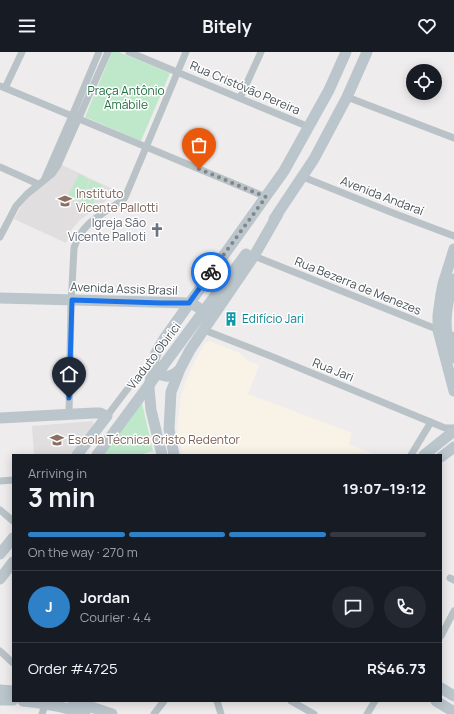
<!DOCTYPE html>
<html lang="en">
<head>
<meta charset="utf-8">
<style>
	:root { --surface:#171b24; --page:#242831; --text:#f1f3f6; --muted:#9ea1a6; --line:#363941; --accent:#2e80c7 }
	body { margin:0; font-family:Manrope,sans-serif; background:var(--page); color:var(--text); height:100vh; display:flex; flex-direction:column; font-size:15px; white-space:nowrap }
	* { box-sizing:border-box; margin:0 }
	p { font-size:13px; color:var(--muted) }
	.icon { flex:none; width:22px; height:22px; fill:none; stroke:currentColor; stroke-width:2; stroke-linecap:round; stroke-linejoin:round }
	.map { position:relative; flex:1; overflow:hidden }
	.side { position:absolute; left:12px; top:402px; width:430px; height:248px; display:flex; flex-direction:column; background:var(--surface); border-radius:0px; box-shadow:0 2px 10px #0003 }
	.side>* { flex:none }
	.tools { position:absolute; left:406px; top:12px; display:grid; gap:8px }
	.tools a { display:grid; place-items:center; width:36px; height:36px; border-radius:50%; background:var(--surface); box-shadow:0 2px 10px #0003; font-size:20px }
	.pin { position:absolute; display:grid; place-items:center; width:34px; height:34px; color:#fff; margin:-41px -17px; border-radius:50% 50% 50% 0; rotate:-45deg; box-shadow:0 0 4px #0007 }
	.pin .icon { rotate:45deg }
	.courier { position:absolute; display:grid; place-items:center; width:40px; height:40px; margin:-20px; border:3px solid #1a73e8; border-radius:50%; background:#fff; color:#222; box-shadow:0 1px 5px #0007 }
	.summary em { font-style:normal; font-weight:700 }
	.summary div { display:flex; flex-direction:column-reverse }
	.summary { display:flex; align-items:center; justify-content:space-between; height:68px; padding:0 16px }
	h1 { font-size:26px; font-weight:700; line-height:30px }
	.bar { display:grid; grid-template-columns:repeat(4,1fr); gap:6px 4px; align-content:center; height:48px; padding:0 16px }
	.bar i { height:5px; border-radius:3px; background:var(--line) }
	.bar .current { background:var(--accent) }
	.bar p { grid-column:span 4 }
	.line { display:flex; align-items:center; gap:10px; padding:0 16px; border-top:1px solid var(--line) }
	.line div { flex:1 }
	.round { display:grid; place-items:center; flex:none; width:42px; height:42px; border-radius:21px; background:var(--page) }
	header { display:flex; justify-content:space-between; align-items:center; height:52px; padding:0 16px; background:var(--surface); font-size:18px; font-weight:700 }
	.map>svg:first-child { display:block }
	.commercial { fill:#f9f2e7 }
	.education { fill:#e0dede }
	.green { fill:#bfe8cb }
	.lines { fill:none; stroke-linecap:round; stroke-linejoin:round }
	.street { stroke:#b9c2c7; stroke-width:7 }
	.secondary { stroke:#bac5cc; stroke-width:11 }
	.secondary-bridge { stroke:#bac5cc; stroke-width:11 }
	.done { stroke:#82878c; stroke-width:4; stroke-dasharray:0 7.2 }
	.route { stroke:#1a73e8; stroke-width:5 }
	.labels { text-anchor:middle; stroke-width:3; stroke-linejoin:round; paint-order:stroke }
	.street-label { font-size:12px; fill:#475157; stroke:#fff }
	.park-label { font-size:12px; fill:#216f41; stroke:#fff }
	.education-label { font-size:12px; fill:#785e54; stroke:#fff; text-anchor:start }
	.worship-label { font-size:12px; fill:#5b616d; stroke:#fff; text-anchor:end }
	.culture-label { font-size:12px; fill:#0d838f; stroke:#fff; text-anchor:start }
</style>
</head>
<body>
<header><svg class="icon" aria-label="menu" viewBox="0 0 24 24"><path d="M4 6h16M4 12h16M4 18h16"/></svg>Bitely<svg class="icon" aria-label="heart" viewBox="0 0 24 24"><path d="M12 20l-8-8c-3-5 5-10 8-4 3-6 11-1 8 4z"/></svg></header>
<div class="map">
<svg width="454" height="662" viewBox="0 0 454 662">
	<rect width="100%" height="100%" fill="#efeced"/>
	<path class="commercial" d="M 208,289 L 210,289 L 240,301 L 247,308 L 259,313 L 248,342 L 352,381 L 349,392 L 376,403 L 183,403 L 177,377 L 181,344 L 189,321 L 198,303 L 205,291 Z"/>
	<path class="education" d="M 60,112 L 117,139 L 115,142 L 80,168 L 72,177 L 66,191 L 14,167 L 20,156 L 31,141 L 53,126 Z
		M 93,369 L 93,374 L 70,403 L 34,403 L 32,374 Z"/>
	<path class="green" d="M 112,0 L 119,0 L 170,21 L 141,89 L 85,65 Z
		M 79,122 L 90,128 L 79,149 L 68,144 Z
		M 91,128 L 102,133 L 91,155 L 80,150 Z
		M 142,351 L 153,399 L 139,403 L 102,403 Z"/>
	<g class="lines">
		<path class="street" d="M 129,0 L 309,75
			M 0,34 L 266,145
			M 5,36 L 22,0
			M 347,45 L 454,86
			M 240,46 L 261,0
			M 0,115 L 38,132
			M 303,125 L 393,161 L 454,184
			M 45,126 L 72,64 L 99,0
			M 0,185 L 16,154 L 27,142 L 52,122 L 58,113 L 108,0
			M 254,204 L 454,284
			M 204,278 L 273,305 L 445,376 L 454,376
			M 69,362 L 71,255 L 74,196 C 81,172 100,163 120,150 L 124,147 L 126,143 L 186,0
			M 107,364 L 132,331
			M 411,403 L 431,370
			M 0,429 L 13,428
			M 0,458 L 13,469
			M 450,526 L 454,528
			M 441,584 L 454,559
			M 0,599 L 13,611
			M 217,649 L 221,662
			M 291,649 L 314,662
			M 42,662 L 46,651
			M 154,662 L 164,649
			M 367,662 L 375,649"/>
		<path class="secondary" d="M 274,167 L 314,107 L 347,45 L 367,0
			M 454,197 L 443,232 L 441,242 L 438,263 L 438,278 L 454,339
			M 454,227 C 449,244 444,263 447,282 C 449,290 452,298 454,306
			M 0,246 L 189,251 C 199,254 204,259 205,269
			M 154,314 C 159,327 171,327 180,317
			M 0,366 L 94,361 L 100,361 L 107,364 L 77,403
			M 162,403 L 151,358 L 149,336 L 154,308 L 156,301 L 164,287 L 284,119 L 329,38 L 346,0
			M 174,403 L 169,377 L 171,340 L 180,317 L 190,298 L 254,204 L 278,162
			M 424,403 L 454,379
			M 441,405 L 454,395
			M 0,502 L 13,486
			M 0,527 L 13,510
			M 441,636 L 454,644
			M 0,638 L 13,639
			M 0,648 L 13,648
			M 23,649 C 45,651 65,655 85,662
			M 73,649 L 112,662
			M 436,649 L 454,660"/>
		<path class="secondary-bridge" d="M 97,403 L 246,202"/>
	</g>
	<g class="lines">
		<path class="done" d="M 199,117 L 266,145 L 211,220"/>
		<path class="route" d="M 69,346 L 72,248 L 161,251 L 189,251 L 211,220"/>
	</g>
	<defs>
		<symbol id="school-bare" viewBox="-9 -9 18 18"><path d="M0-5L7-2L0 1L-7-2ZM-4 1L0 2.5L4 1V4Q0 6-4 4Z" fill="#8d6e63" stroke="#fff" stroke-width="2.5" paint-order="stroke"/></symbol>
		<symbol id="church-bare" viewBox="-9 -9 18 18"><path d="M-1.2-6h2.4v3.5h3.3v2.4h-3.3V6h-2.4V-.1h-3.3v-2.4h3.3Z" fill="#6b7280" stroke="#fff" stroke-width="2.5" paint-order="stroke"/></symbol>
		<symbol id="building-bare" viewBox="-9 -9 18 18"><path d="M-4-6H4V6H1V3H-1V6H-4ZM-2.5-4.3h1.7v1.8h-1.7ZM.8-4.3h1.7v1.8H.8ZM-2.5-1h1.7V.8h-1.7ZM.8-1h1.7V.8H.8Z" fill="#0f9aa8" stroke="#fff" stroke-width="2.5" paint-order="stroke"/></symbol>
		<symbol id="university-bare" viewBox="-9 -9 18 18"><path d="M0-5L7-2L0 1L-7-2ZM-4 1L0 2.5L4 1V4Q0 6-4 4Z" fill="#8d6e63" stroke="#fff" stroke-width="2.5" paint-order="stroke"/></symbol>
	</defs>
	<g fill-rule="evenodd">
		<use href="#school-bare" x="55" y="139" width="20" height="20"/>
		<use href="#church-bare" x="147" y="168" width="20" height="20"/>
		<use href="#building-bare" x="221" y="257" width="20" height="20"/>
		<use href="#university-bare" x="47" y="378" width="20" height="20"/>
	</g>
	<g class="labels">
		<g class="street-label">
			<text transform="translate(245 36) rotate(23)" y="4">Rua Cristóvão Pereira</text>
			<text transform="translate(382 144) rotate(21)" y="4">Avenida Andaraí</text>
			<text transform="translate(358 234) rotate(22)" y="4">Rua Bezerra de Menezes</text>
			<text transform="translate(124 237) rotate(2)" y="4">Avenida Assis Brasil</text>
			<text transform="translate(154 304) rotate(-53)" y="4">Viaduto Obirici</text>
			<text transform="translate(333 318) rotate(22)" y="4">Rua Jari</text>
		</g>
		<g class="park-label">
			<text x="126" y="43">Praça Antônio<tspan x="126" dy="14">Amábile</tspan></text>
		</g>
		<g class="education-label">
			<text x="76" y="146">Instituto<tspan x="76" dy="14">Vicente Pallotti</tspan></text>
			<text x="68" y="392">Escola Técnica Cristo Redentor</text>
		</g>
		<g class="worship-label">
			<text x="146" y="175">Igreja São<tspan x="146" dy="14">Vicente Palloti</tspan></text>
		</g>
		<g class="culture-label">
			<text x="242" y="271">Edifício Jari</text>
		</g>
	</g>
</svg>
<div class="tools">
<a><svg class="icon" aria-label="locate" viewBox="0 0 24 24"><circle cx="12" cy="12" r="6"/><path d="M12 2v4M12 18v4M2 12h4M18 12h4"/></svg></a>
</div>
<div class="pin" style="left:199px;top:117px;background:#ea580c"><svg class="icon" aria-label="bag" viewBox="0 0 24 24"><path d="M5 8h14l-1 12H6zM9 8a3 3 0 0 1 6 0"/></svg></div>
<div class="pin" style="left:69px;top:346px;background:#1f2937"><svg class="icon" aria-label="home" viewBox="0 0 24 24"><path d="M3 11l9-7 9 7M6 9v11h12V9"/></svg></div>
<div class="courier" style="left:211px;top:220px"><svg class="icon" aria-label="bike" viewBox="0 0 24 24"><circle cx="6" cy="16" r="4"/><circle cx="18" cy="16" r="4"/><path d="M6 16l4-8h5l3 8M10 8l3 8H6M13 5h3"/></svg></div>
<section class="side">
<div class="summary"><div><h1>3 min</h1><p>Arriving in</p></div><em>19:07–19:12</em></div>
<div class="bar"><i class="current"></i><i class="current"></i><i class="current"></i><i></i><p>On the way · 270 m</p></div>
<div class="line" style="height:72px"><b class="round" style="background:var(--accent);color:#fff">J</b><div><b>Jordan</b><p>Courier · 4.4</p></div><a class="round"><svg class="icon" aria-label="chat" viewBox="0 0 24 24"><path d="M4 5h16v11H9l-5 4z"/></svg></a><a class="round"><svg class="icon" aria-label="phone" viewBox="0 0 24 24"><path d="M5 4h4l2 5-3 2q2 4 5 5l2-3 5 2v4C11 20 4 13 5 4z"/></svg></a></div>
<div class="line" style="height:52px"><div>Order #4725</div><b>R$46.73</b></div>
</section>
</div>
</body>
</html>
